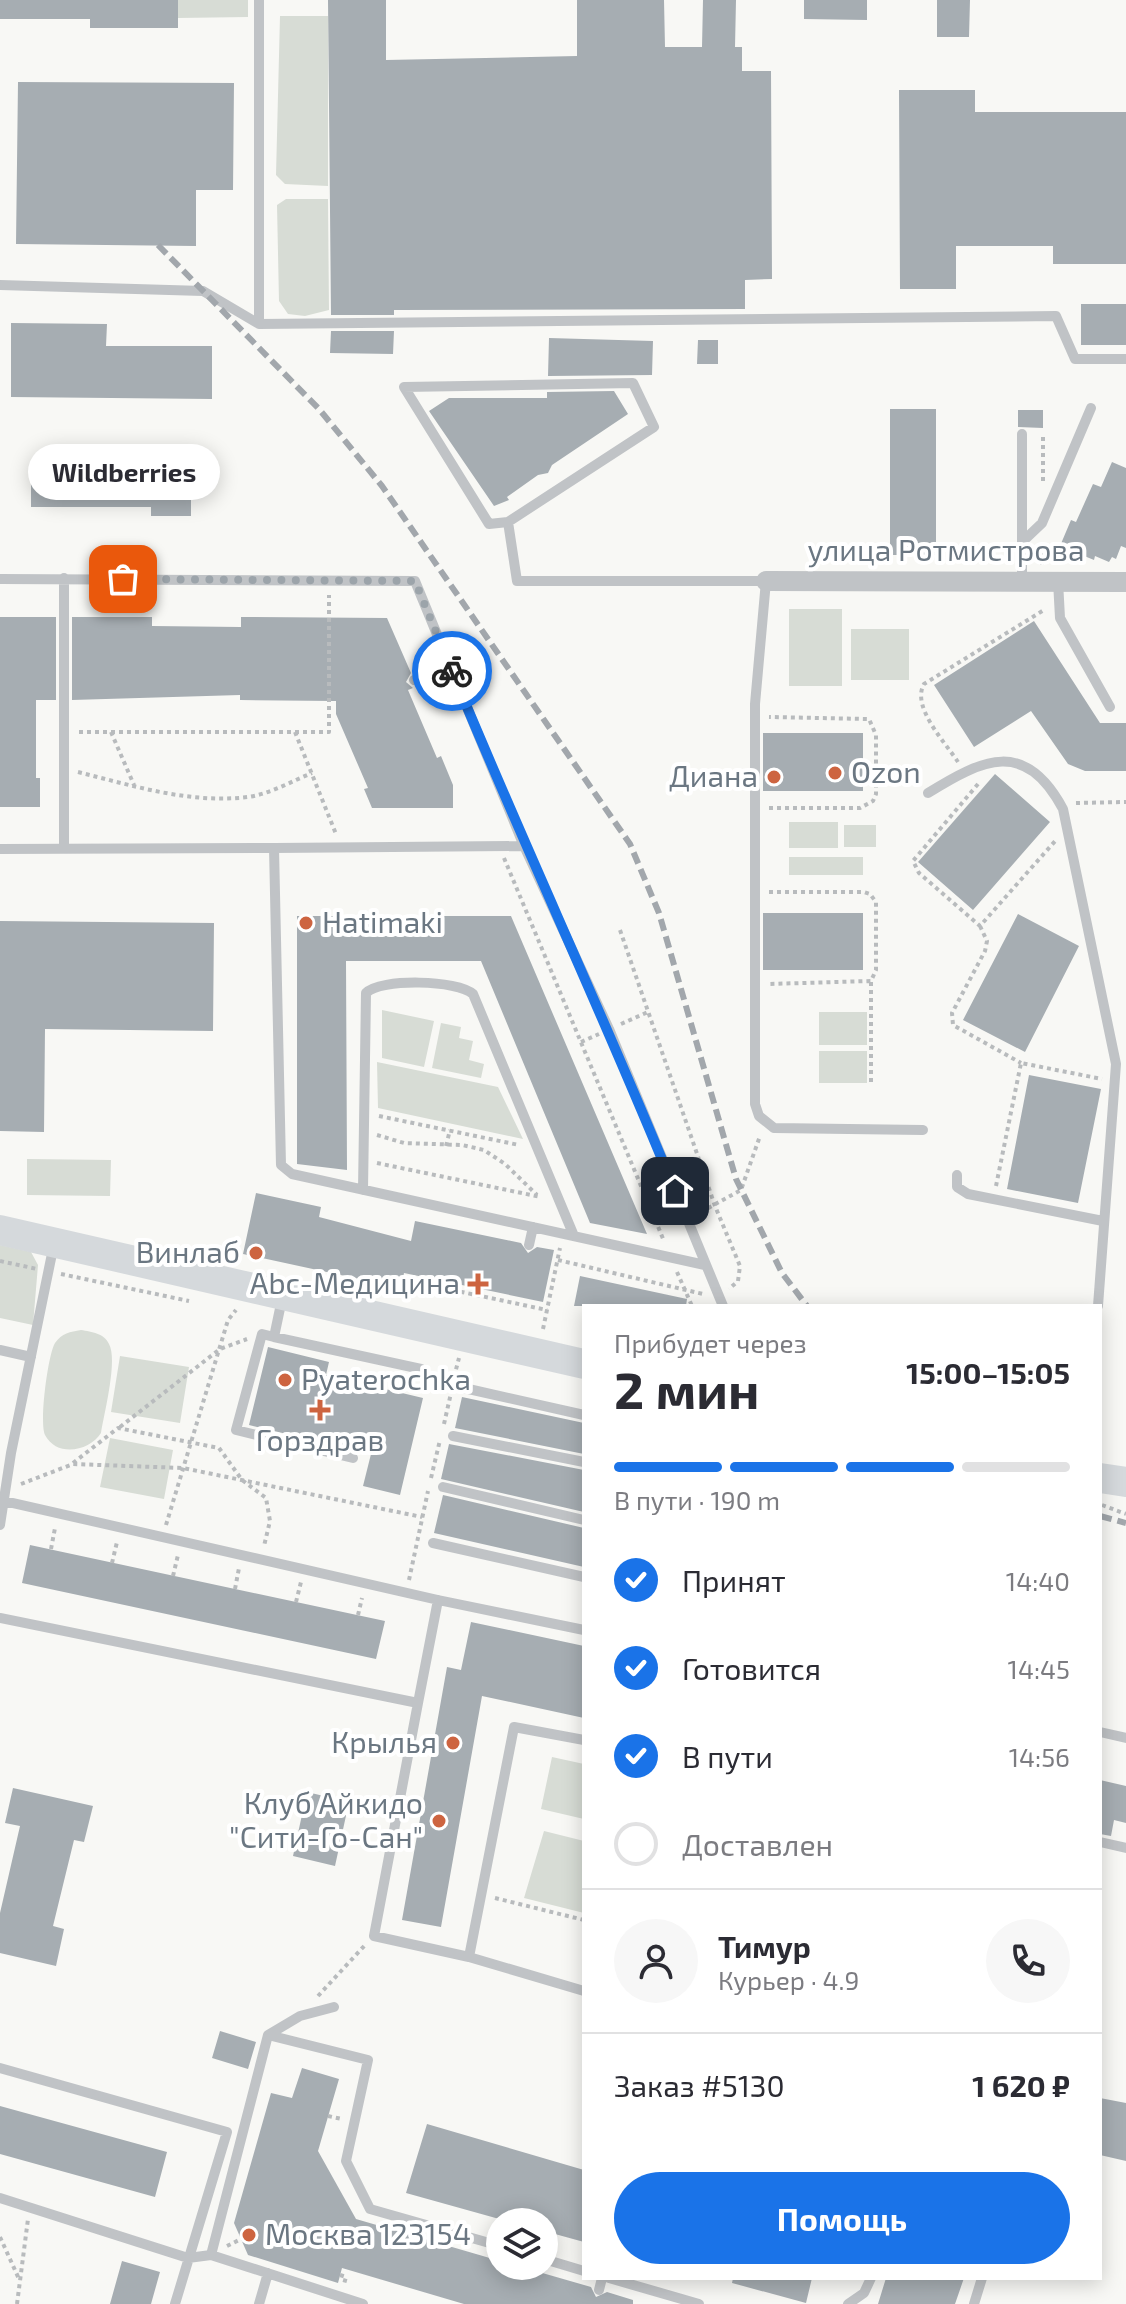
<!DOCTYPE html>
<html lang="ru">
<head>
<meta charset="utf-8">
<style>
	:root { --surface:#fff; --page:#f7f7f7; --text:#2b2b33; --muted:#7c7c81; --line:#e1e1e2; --accent:#1a73e8 }
	body { margin:0; font-family:"Exo 2",sans-serif; background:var(--page); color:var(--text); height:100vh; display:flex; flex-direction:column; font-size:30px; white-space:nowrap }
	* { box-sizing:border-box; margin:0 }
	p { font-size:26px; color:var(--muted) }
	.icon { flex:none; width:44px; height:44px; fill:none; stroke:currentColor; stroke-width:2; stroke-linecap:round; stroke-linejoin:round }
	.map { position:relative; flex:1; overflow:hidden }
	.sheet { position:absolute; left:582px; top:1304px; width:520px; height:976px; display:flex; flex-direction:column; background:var(--surface); border-radius:0px; box-shadow:0 4px 20px #0003 }
	.sheet>* { flex:none }
	.controls { position:absolute; left:486px; top:2208px; display:grid; gap:16px }
	.controls a { display:grid; place-items:center; width:72px; height:72px; border-radius:50%; background:var(--surface); box-shadow:0 4px 20px #0003; font-size:40px }
	.pin { position:absolute; display:grid; place-items:center; width:68px; height:68px; color:#fff; margin:-34px; border-radius:16px; box-shadow:0 4px 12px #0006 }
	.courier { position:absolute; display:grid; place-items:center; width:80px; height:80px; margin:-40px; border:6px solid #1a73e8; border-radius:50%; background:#fff; color:#222; box-shadow:0 2px 10px #0007 }
	.bubble { position:absolute; height:56px; border-radius:28px; background:var(--surface); box-shadow:0 4px 20px #0003; font-size:26px; font-weight:700; line-height:56px; text-align:center }
	.head em { font-style:normal; font-weight:700 }
	.head div { display:flex; flex-direction:column-reverse }
	.head { display:flex; align-items:center; justify-content:space-between; height:136px; padding:0 32px }
	h1 { font-size:52px; font-weight:700; line-height:60px }
	.bar { display:grid; grid-template-columns:repeat(4,1fr); gap:12px 8px; align-content:center; height:96px; padding:0 32px }
	.bar i { height:10px; border-radius:6px; background:var(--line) }
	.bar .current { background:var(--accent) }
	.bar p { grid-column:span 4 }
	.line { display:flex; align-items:center; gap:20px; padding:0 32px; border-top:2px solid var(--line) }
	.line div { flex:1 }
	.round { display:grid; place-items:center; flex:none; width:84px; height:84px; border-radius:42px; background:var(--page) }
	ol { padding:0 32px; list-style:none }
	li { display:flex; align-items:center; gap:24px; height:88px }
	li p { margin-inline-start:auto }
	li .icon { padding:8px; border-radius:50%; background:var(--accent); color:#fff; stroke-width:4 }
	li:last-child { color:var(--muted) }
	li i { width:44px; height:44px; border:4px solid var(--line); border-radius:50% }
	.cta { display:flex; gap:16px; margin-top:auto; padding:16px 32px }
	.cta a { flex:1; height:92px; border-radius:48px; background:var(--accent); color:#fff; font-size:32px; font-weight:700; line-height:92px; text-align:center }
	.map>svg:first-child { display:block }
	.green { fill:#d7dcd5 }
	.building { fill:#a6adb2 }
	.lines { fill:none; stroke-linecap:round; stroke-linejoin:round }
	.path { stroke:#b8bbbd; stroke-width:4; stroke-dasharray:4 4; stroke-linecap:butt }
	.lane { stroke:#c0c3c6; stroke-width:10 }
	.street { stroke:#c0c3c6; stroke-width:20 }
	.secondary { stroke:#d5d9dc; stroke-width:30 }
	.rail { stroke:#a2a7ac; stroke-width:6; stroke-dasharray:12 6; stroke-linecap:butt }
	.done { stroke:#9ca4aa; stroke-width:8; stroke-dasharray:0 14.4 }
	.route { stroke:#1a73e8; stroke-width:10 }
	.poi-dot { fill:#cd6440; stroke:#fff; stroke-width:3 }
	.labels { text-anchor:middle; stroke-width:8; stroke-linejoin:round; paint-order:stroke }
	.street-label { font-size:30px; fill:#6b7782; stroke:#fff }
	.poi-label { font-size:30px; fill:#6b7782; stroke:#fff; text-anchor:end }
</style>
</head>
<body>
<div class="map">
<svg width="1126" height="2304" viewBox="0 0 1126 2304">
	<rect width="100%" height="100%" fill="#f8f8f5"/>
	<path class="green" d="M 178,0 L 248,0 L 248,17 L 178,18 Z
		M 280,16 L 328,16 L 328,186 L 285,184 L 276,175 Z
		M 286,199 L 328,199 L 329,310 L 305,316 L 288,314 L 279,301 L 277,205 Z
		M 789,609 L 842,609 L 842,686 L 789,686 Z
		M 851,629 L 909,629 L 909,680 L 851,680 Z
		M 789,822 L 838,822 L 838,848 L 789,848 Z
		M 844,825 L 876,825 L 876,847 L 844,847 Z
		M 789,857 L 863,857 L 863,875 L 789,875 Z
		M 382,1010 L 434,1021 L 424,1067 L 382,1058 Z
		M 819,1012 L 867,1012 L 867,1045 L 819,1045 Z
		M 441,1023 L 461,1027 L 459,1038 L 473,1041 L 469,1060 L 484,1064 L 481,1078 L 432,1068 Z
		M 819,1051 L 867,1051 L 867,1083 L 819,1083 Z
		M 377,1062 L 498,1087 L 523,1139 L 378,1108 Z
		M 27,1159 L 111,1160 L 110,1196 L 27,1195 Z
		M 0,1245 L 31,1252 L 38,1265 L 33,1325 L 0,1318 Z
		M 81,1330 C 92,1332 104,1333 109,1344 C 118,1360 104,1414 101,1433 C 90,1451 57,1458 45,1435 C 39,1423 48,1354 55,1343 C 62,1333 70,1332 81,1330 Z
		M 120,1356 L 189,1367 L 180,1423 L 111,1412 Z
		M 110,1438 L 173,1450 L 164,1499 L 100,1487 Z
		M 552,1757 L 584,1764 L 584,1819 L 541,1809 Z
		M 544,1831 L 584,1841 L 584,1913 L 524,1898 Z"/>
	<path class="building" d="M 0,0 L 178,0 L 178,28 L 90,28 L 90,19 L 0,19 Z
		M 328,0 L 386,0 L 386,60 L 577,56 L 577,0 L 664,0 L 665,47 L 702,47 L 703,0 L 736,0 L 735,47 L 742,47 L 742,71 L 771,71 L 772,279 L 745,280 L 745,309 L 394,310 L 394,315 L 331,315 Z
		M 804,0 L 867,0 L 867,20 L 804,19 Z
		M 937,0 L 970,0 L 969,37 L 937,37 Z
		M 18,82 L 234,83 L 233,190 L 196,190 L 196,246 L 16,244 Z
		M 899,90 L 975,90 L 975,112 L 1126,112 L 1126,264 L 1053,264 L 1053,246 L 956,246 L 956,289 L 900,289 Z
		M 1081,304 L 1126,304 L 1126,345 L 1081,345 Z
		M 11,323 L 107,324 L 106,346 L 212,346 L 212,399 L 11,397 Z
		M 331,331 L 394,331 L 393,354 L 330,353 Z
		M 549,338 L 653,341 L 652,375 L 548,376 Z
		M 698,340 L 718,340 L 718,364 L 697,364 Z
		M 614,391 L 628,414 L 552,465 L 548,473 L 538,475 L 507,497 L 509,500 L 494,506 L 429,411 L 449,398 L 547,398 L 547,392 Z
		M 890,409 L 936,409 L 936,555 L 890,555 Z
		M 1018,410 L 1043,410 L 1043,428 L 1018,427 Z
		M 150,454 L 191,454 L 191,516 L 151,516 L 151,507 L 31,507 L 31,484 L 73,484 L 73,467 L 150,467 Z
		M 1112,462 L 1126,468 L 1126,548 L 1121,546 L 1116,559 L 1112,557 L 1109,562 L 1095,556 L 1094,560 L 1060,546 L 1071,520 L 1076,522 L 1093,484 L 1101,487 Z
		M 0,617 L 56,617 L 56,700 L 36,700 L 36,778 L 40,778 L 40,807 L 0,807 Z
		M 72,617 L 152,617 L 152,626 L 241,627 L 241,617 L 387,618 L 411,673 L 406,682 L 413,688 L 408,690 L 437,758 L 441,756 L 453,785 L 453,808 L 372,808 L 364,789 L 368,788 L 336,714 L 336,701 L 240,700 L 240,695 L 72,700 Z
		M 1034,621 L 1100,723 L 1126,723 L 1126,771 L 1085,771 L 1068,764 L 1031,711 L 974,747 L 934,685 Z
		M 763,733 L 863,733 L 863,791 L 763,791 Z
		M 995,774 L 1050,822 L 973,910 L 918,862 Z
		M 763,913 L 863,913 L 863,970 L 763,970 Z
		M 1018,914 L 1079,946 L 1025,1052 L 963,1020 Z
		M 297,916 L 511,916 L 647,1234 L 590,1223 L 481,961 L 346,961 L 347,1170 L 297,1164 Z
		M 0,921 L 214,923 L 213,1031 L 45,1029 L 44,1132 L 0,1131 Z
		M 1029,1075 L 1101,1089 L 1078,1203 L 1007,1189 Z
		M 256,1193 L 321,1207 L 319,1217 L 411,1241 L 415,1221 L 521,1243 L 528,1253 L 537,1247 L 554,1250 L 543,1302 L 404,1273 L 401,1288 L 243,1254 Z
		M 580,1276 L 687,1299 L 686,1306 L 574,1306 Z
		M 268,1347 L 329,1362 L 326,1375 L 423,1398 L 400,1495 L 363,1486 L 371,1454 L 249,1425 Z
		M 462,1397 L 584,1423 L 584,1454 L 455,1428 Z
		M 449,1444 L 584,1470 L 584,1512 L 441,1479 Z
		M 443,1495 L 584,1528 L 584,1567 L 434,1533 Z
		M 30,1545 L 385,1621 L 376,1659 L 22,1583 Z
		M 471,1622 L 584,1646 L 584,1718 L 482,1696 L 441,1927 L 402,1920 L 447,1667 L 461,1670 Z
		M 1100,1780 L 1126,1786 L 1126,1823 L 1114,1820 L 1111,1836 L 1100,1834 Z
		M 13,1788 L 93,1806 L 84,1842 L 74,1840 L 53,1926 L 64,1929 L 56,1966 L 0,1953 L 0,1913 L 20,1826 L 5,1823 Z
		M 307,1792 L 349,1802 L 335,1866 L 293,1856 Z
		M 220,2031 L 256,2042 L 248,2069 L 212,2058 Z
		M 302,2068 L 339,2079 L 318,2151 L 356,2219 L 500,2261 L 500,2266 L 518,2266 L 591,2287 L 596,2297 L 607,2292 L 633,2300 L 633,2304 L 464,2304 L 342,2268 L 338,2283 L 248,2255 L 234,2223 L 271,2093 L 292,2098 Z
		M 1100,2098 L 1126,2103 L 1126,2161 L 1100,2155 Z
		M 0,2106 L 167,2152 L 155,2197 L 0,2154 Z
		M 427,2124 L 584,2170 L 584,2242 L 544,2231 L 544,2222 L 510,2222 L 406,2193 Z
		M 122,2261 L 160,2272 L 151,2304 L 110,2304 Z
		M 733,2278 L 812,2278 L 806,2303 L 732,2283 Z
		M 886,2278 L 964,2278 L 955,2304 L 878,2304 Z"/>
	<g class="lines">
		<path class="path" d="M 1043,481 L 1043,436
			M 1042,565 L 1042,542
			M 79,732 L 329,732 L 329,595
			M 111,732 L 134,785
			M 295,732 L 336,834
			M 958,762 C 945,742 911,707 924,684 L 1044,610
			M 78,772 C 134,786 190,804 248,797 C 270,794 292,781 312,773
			M 978,784 L 913,861 L 919,873 L 980,926 L 1056,840
			M 1076,803 L 1126,802
			M 769,808 L 860,808 L 873,801 L 876,794 L 876,735 L 869,719 L 769,717
			M 504,858 L 664,1241
			M 769,892 L 864,892 L 870,894 L 876,902 L 876,970 L 871,981 L 769,984
			M 980,926 L 987,941 L 985,951 L 952,1013 L 953,1025 L 1021,1063
			M 620,930 L 715,1206 L 740,1266 L 738,1281 L 729,1289
			M 871,982 L 871,1083
			M 621,1024 L 648,1012
			M 581,1042 L 599,1034
			M 379,1116 L 519,1145
			M 377,1135 L 404,1143 L 462,1145 L 484,1150 L 505,1164 L 537,1195
			M 446,1146 L 450,1130
			M 377,1163 L 541,1197
			M 996,1186 L 1021,1063 L 1102,1079
			M 701,1212 L 741,1190 L 760,1136
			M 558,1260 L 703,1294
			M 0,1261 L 37,1269
			M 677,1272 L 692,1306
			M 61,1274 L 189,1301
			M 406,1301 L 410,1281 L 547,1310
			M 543,1329 L 560,1248
			M 454,1377 L 459,1358
			M 444,1424 L 451,1393
			M 120,1427 L 220,1349 L 247,1339
			M 73,1463 L 118,1428 L 219,1448 L 242,1480 L 266,1498 L 270,1521 L 264,1546
			M 431,1478 L 440,1440
			M 21,1484 L 73,1464 L 183,1468 L 422,1517
			M 1102,1505 L 1126,1514
			M 166,1525 L 228,1320 L 236,1310
			M 51,1549 L 55,1528
			M 112,1563 L 117,1542
			M 173,1576 L 178,1555
			M 409,1580 L 428,1491
			M 235,1589 L 239,1568
			M 296,1602 L 301,1582
			M 358,1615 L 362,1598
			M 495,1898 L 584,1920
			M 318,1996 L 366,1944
			M 328,2116 L 342,2119
			M 0,2237 L 19,2279
			M 227,2246 L 241,2239
			M 340,2275 L 346,2277 L 344,2284
			M 17,2304 L 28,2219"/>
		<path class="lane" d="M 259,0 L 259,324 L 1056,316 L 1075,359 L 1126,359
			M 0,285 L 203,291 L 259,324
			M 1022,434 L 1022,581
			M 508,522 L 489,524 L 404,387 L 633,383 L 654,427 L 508,522 L 517,581 L 766,581 L 755,704 L 755,1104 L 759,1116 L 774,1128 L 923,1130
			M 1022,542 L 1042,523 L 1091,408
			M 64,578 L 64,848
			M 0,579 L 415,581 L 524,846 L 609,1029 L 723,1306
			M 1058,581 L 1060,618 L 1110,707
			M 414,680 L 449,665
			M 928,793 C 983,759 1025,738 1063,809 L 1116,1064 L 1098,1306
			M 524,846 L 274,848 L 281,1165 L 292,1174 L 705,1265
			M 0,849 L 274,848
			M 957,1175 L 957,1187 L 968,1194 L 1103,1221
			M 363,1190 L 366,993 C 380,978 458,980 473,994 L 574,1236
			M 529,1245 L 533,1227
			M 282,1299 L 274,1337 L 421,1369
			M 274,1337 L 262,1334 L 236,1430 L 353,1458
			M 0,1350 L 31,1357
			M 464,1388 L 584,1415
			M 453,1436 L 584,1462
			M 443,1487 L 584,1520
			M 0,1500 L 438,1600 L 584,1630
			M 0,1525 L 11,1453 L 54,1244
			M 433,1543 L 584,1577
			M 0,1618 L 418,1703 L 374,1936 L 469,1957 L 514,1727 L 584,1740
			M 418,1703 L 438,1600
			M 1100,1732 L 1126,1738
			M 1100,1842 L 1126,1848
			M 469,1957 L 584,1991
			M 268,2035 L 300,2016 L 334,2007
			M 0,2068 L 227,2132 L 175,2304
			M 0,2198 L 188,2258 L 211,2255 L 363,2304
			M 211,2255 L 268,2035 L 368,2060 L 346,2161 L 370,2209 L 500,2246
			M 544,2259 L 584,2271
			M 609,2278 L 699,2304
			M 599,2290 L 602,2278
			M 259,2304 L 268,2273
			M 848,2304 L 864,2293 L 871,2278
			M 974,2304 L 982,2278"/>
		<path class="street" d="M 766,581 L 1126,582"/>
		<path class="secondary" d="M 0,1230 L 584,1364
			M 1100,1478 L 1126,1482"/>
		<path class="rail" d="M 158,245 L 319,409 L 382,486 L 630,844 L 659,913 L 736,1179 L 782,1273 L 807,1306
			M 1100,1516 L 1126,1523"/>
	</g>
	<g class="lines">
		<path class="done" d="M 123,579 L 415,581 L 452,671"/>
		<path class="route" d="M 452,671 C 524,846 604,1016 675,1191"/>
	</g>
	<g class="poi-dot">
		<circle cx="835" cy="773" r="8"/>
		<circle cx="774" cy="777" r="8"/>
		<circle cx="306" cy="923" r="8"/>
		<circle cx="256" cy="1253" r="8"/>
		<path d="M474 1272h8v8h8v8h-8v8h-8v-8h-8v-8h8z"/>
		<circle cx="285" cy="1380" r="8"/>
		<path d="M316 1398h8v8h8v8h-8v8h-8v-8h-8v-8h8z"/>
		<circle cx="453" cy="1743" r="8"/>
		<circle cx="439" cy="1821" r="8"/>
		<circle cx="249" cy="2235" r="8"/>
	</g>
	<g class="labels">
		<g class="street-label">
			<text x="946" y="561">улица Ротмистрова</text>
		</g>
		<g class="poi-label">
			<text x="851" y="783" text-anchor="start">Ozon</text>
			<text x="758" y="787">Диана</text>
			<text x="322" y="933" text-anchor="start">Hatimaki</text>
			<text x="240" y="1263">Винлаб</text>
			<text x="460" y="1294">Abc-Медицина</text>
			<text x="301" y="1390" text-anchor="start">Pyaterochka</text>
			<text x="320" y="1451" text-anchor="middle">Горздрав</text>
			<text x="437" y="1753">Крылья</text>
			<text x="423" y="1814">Клуб Айкидо<tspan x="423" dy="34">"Сити-Го-Сан"</tspan></text>
			<text x="265" y="2245" text-anchor="start">Москва 123154</text>
		</g>
	</g>
</svg>
<div class="controls">
<a><svg class="icon" aria-label="layers" viewBox="0 0 24 24"><path d="M12 4l9 5-9 5-9-5zM3 14l9 5 9-5"/></svg></a>
</div>
<div class="pin" style="left:123px;top:579px;background:#ea580c"><svg class="icon" aria-label="bag" viewBox="0 0 24 24"><path d="M5 8h14l-1 12H6zM9 8a3 3 0 0 1 6 0"/></svg></div>
<div class="pin" style="left:675px;top:1191px;background:#1f2937"><svg class="icon" aria-label="home" viewBox="0 0 24 24"><path d="M3 11l9-7 9 7M6 9v11h12V9"/></svg></div>
<div class="courier" style="left:452px;top:671px"><svg class="icon" aria-label="bike" viewBox="0 0 24 24"><circle cx="6" cy="16" r="4"/><circle cx="18" cy="16" r="4"/><path d="M6 16l4-8h5l3 8M10 8l3 8H6M13 5h3"/></svg></div>
<div class="bubble" style="left:28px;top:444px;width:192px">Wildberries</div>
<section class="sheet">
<div class="head"><div><h1>2 мин</h1><p>Прибудет через</p></div><em>15:00–15:05</em></div>
<div class="bar"><i class="current"></i><i class="current"></i><i class="current"></i><i></i><p>В пути · 190 m</p></div>
<ol>
<li><svg class="icon" aria-label="check" viewBox="0 0 24 24"><path d="M5 12l5 5 9-10"/></svg>Принят<p>14:40</p></li>
<li><svg class="icon" aria-label="check" viewBox="0 0 24 24"><path d="M5 12l5 5 9-10"/></svg>Готовится<p>14:45</p></li>
<li><svg class="icon" aria-label="check" viewBox="0 0 24 24"><path d="M5 12l5 5 9-10"/></svg>В пути<p>14:56</p></li>
<li><i></i>Доставлен</li>
</ol>
<div class="line" style="height:144px"><a class="round"><svg class="icon" aria-label="person" viewBox="0 0 24 24"><circle cx="12" cy="8" r="4"/><path d="M4 21q1-7 8-7t8 7"/></svg></a><div><b>Тимур</b><p>Курьер · 4.9</p></div><a class="round"><svg class="icon" aria-label="phone" viewBox="0 0 24 24"><path d="M5 4h4l2 5-3 2q2 4 5 5l2-3 5 2v4C11 20 4 13 5 4z"/></svg></a></div>
<div class="line" style="height:104px"><div>Заказ #5130</div><b>1 620 ₽</b></div>
<div class="cta"><a>Помощь</a></div>
</section>
</div>
</body>
</html>
